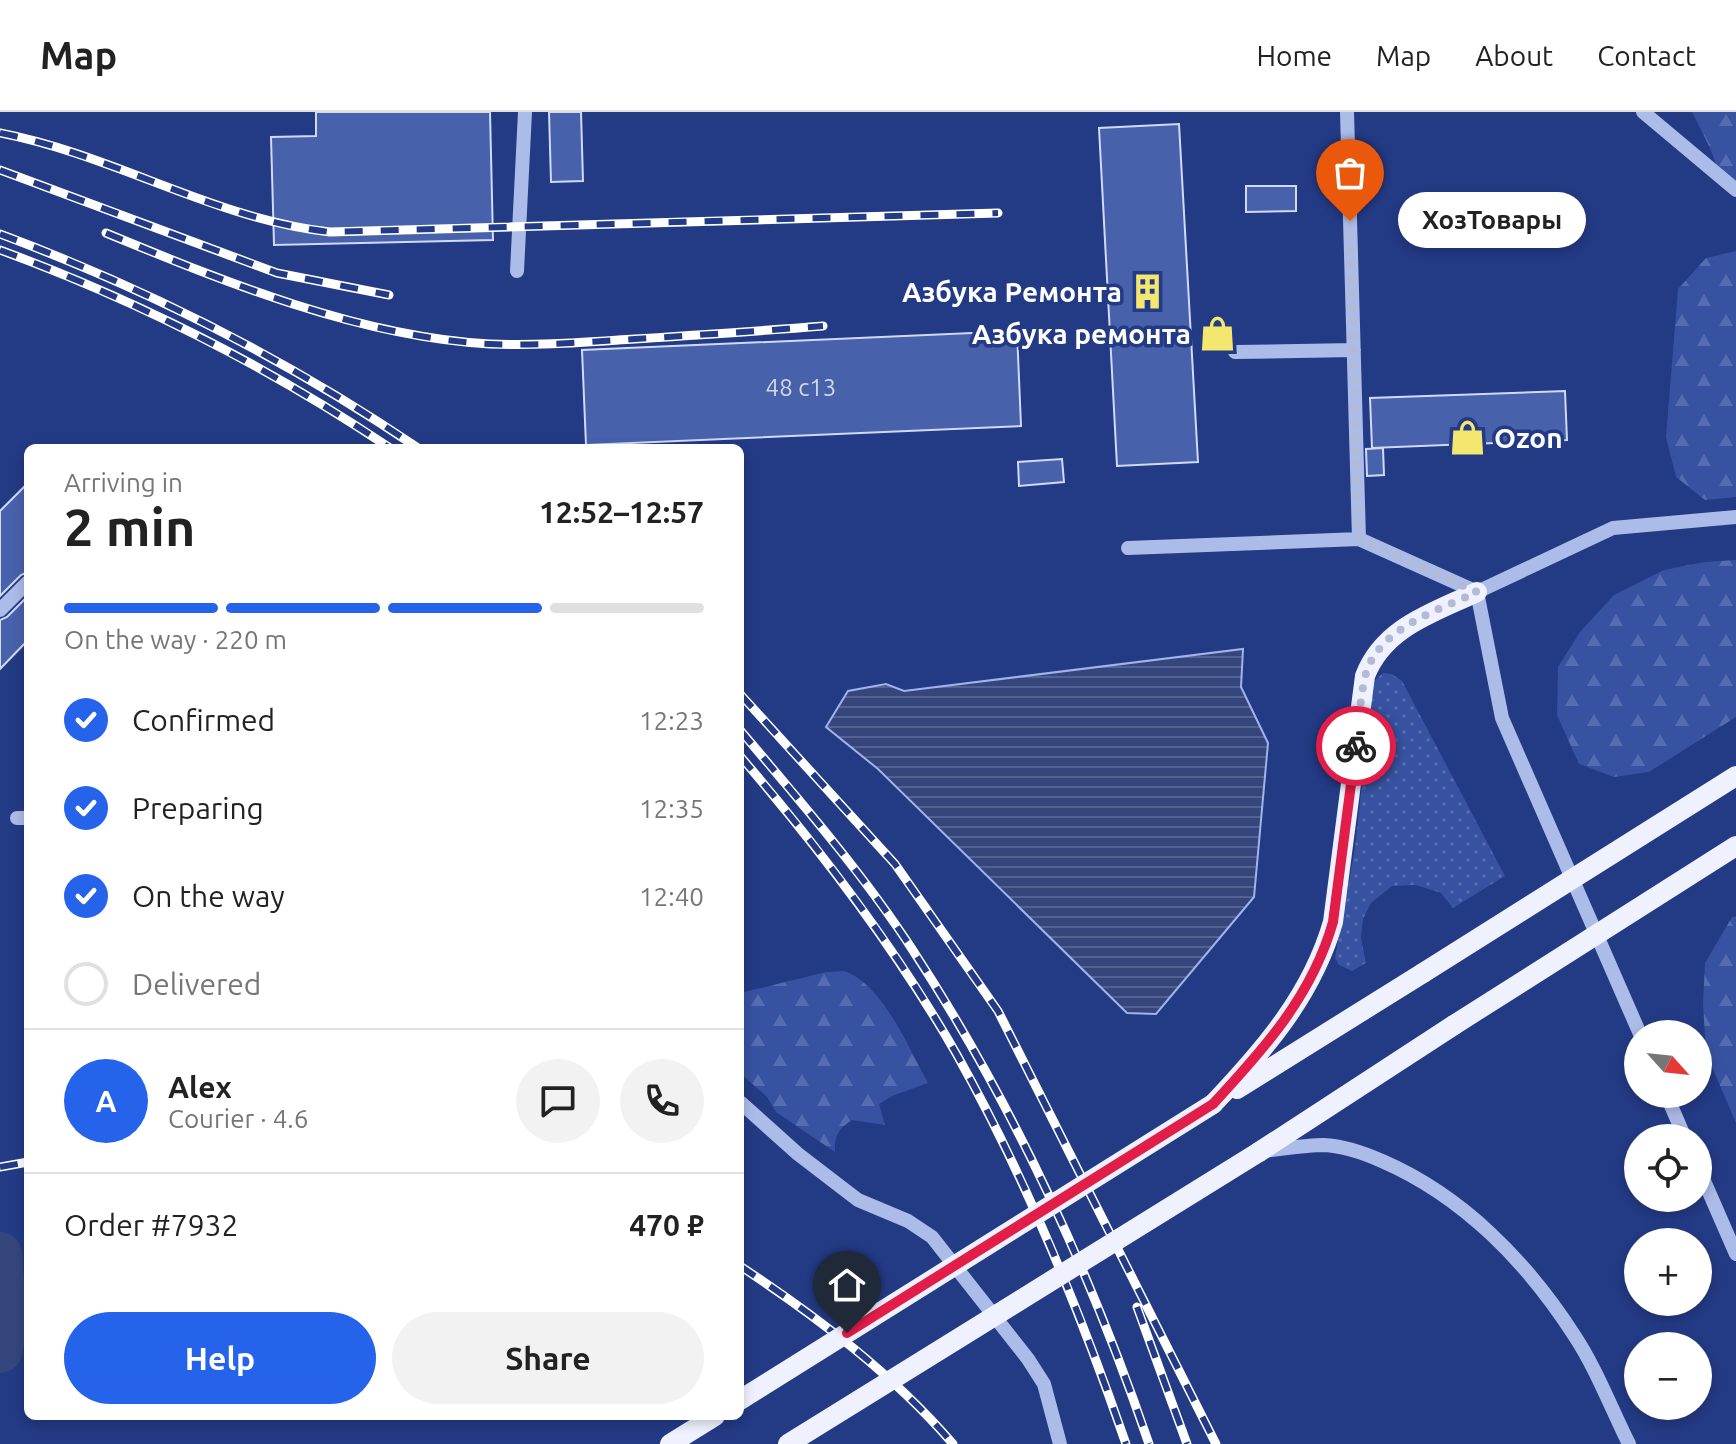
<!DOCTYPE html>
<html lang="en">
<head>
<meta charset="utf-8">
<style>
	:root { --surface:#fff; --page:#f2f2f2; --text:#222; --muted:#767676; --line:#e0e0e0; --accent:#2563eb }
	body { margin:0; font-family:Ubuntu,sans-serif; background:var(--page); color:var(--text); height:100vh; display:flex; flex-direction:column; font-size:30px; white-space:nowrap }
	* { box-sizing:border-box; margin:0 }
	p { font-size:26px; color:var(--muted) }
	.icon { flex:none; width:44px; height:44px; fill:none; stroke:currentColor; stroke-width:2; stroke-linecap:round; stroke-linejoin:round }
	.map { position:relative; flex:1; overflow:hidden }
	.details { position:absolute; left:24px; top:332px; width:720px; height:976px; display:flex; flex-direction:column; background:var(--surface); border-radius:12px; box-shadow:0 4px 12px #0003 }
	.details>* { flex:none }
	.needle { width:52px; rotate:117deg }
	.controls { position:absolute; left:1624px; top:908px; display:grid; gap:16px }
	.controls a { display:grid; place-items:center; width:88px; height:88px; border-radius:50%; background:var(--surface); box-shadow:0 4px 12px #0003; font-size:40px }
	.pin { position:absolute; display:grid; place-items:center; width:68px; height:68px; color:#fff; margin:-82px -34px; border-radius:50% 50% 50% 0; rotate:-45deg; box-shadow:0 0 8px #0007 }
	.pin .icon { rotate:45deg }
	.courier { position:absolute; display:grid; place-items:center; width:80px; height:80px; margin:-40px; border:6px solid #e11d48; border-radius:50%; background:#fff; color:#222; box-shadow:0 2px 10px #0007 }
	.bubble { position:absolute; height:56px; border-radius:28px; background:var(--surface); box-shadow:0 4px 12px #0003; font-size:26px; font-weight:700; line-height:56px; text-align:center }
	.headline em { font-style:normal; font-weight:700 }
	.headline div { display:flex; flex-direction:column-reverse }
	.headline { display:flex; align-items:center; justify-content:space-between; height:136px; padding:0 40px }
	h1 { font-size:52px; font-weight:700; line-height:60px }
	.bar { display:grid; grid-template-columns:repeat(4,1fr); gap:12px 8px; align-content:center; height:96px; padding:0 40px }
	.bar i { height:10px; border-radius:6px; background:var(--line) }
	.bar .active { background:var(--accent) }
	.bar p { grid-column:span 4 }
	.line { display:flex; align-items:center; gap:20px; padding:0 40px; border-top:2px solid var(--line) }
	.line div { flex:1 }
	.round { display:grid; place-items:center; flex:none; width:84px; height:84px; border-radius:42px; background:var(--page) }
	ol { padding:0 40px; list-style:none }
	li { display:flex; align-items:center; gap:24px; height:88px }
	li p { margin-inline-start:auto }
	li .icon { padding:8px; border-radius:50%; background:var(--accent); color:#fff; stroke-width:4 }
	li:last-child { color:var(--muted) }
	li i { width:44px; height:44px; border:4px solid var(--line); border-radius:50% }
	.cta { display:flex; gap:16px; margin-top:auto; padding:16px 40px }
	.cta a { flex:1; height:92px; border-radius:48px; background:var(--accent); color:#fff; font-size:32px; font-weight:700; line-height:92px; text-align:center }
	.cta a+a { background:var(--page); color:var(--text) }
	header { display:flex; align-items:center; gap:48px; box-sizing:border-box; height:112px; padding:0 40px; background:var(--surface); border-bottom:2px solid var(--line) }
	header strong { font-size:38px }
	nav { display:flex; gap:44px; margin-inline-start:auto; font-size:28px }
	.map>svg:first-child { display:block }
	.grass { fill:url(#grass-dots) }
	.forest { fill:url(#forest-firs) }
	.water { fill:url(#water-rules); stroke:#a0b4e9; stroke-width:2 }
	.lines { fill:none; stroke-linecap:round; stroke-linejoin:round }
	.river { stroke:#35467d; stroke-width:44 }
	.building { fill:#4761ab; stroke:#d0daf7; stroke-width:2 }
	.minor { stroke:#acbce8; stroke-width:14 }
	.major { stroke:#eff2fe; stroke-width:20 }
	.rail-casing { stroke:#fff; stroke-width:9 }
	.rail { stroke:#233a85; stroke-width:6; stroke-dasharray:18; stroke-linecap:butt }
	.major-bridge { stroke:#eff2fe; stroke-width:20 }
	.done { stroke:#b2bad4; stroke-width:8; stroke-dasharray:0 14.4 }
	.route { stroke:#e11d48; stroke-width:10 }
	.labels { text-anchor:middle; stroke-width:7; stroke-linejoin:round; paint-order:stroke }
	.number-label { font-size:24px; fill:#d1d8ea }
	.poi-label { font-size:28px; font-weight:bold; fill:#fff; stroke:#233a85; text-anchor:end }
</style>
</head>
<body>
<header>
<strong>Map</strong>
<nav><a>Home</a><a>Map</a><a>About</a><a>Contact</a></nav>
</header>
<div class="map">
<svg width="1736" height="1332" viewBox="0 0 1736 1332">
	<defs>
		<pattern id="grass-dots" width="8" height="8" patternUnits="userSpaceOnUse" patternTransform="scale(2)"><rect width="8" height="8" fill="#3752a1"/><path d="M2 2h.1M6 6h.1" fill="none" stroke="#556caf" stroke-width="1.8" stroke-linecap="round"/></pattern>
		<pattern id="forest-firs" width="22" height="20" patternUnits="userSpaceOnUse" patternTransform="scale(2)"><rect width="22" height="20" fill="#3752a1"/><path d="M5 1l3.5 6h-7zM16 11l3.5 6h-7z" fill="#556caf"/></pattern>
		<pattern id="water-rules" width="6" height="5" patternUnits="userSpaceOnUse" patternTransform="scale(2)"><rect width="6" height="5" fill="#35467d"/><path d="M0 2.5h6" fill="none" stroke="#536290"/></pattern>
	</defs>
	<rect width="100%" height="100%" fill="#233a85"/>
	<path class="grass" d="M 1383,561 L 1392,562 L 1402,569 L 1505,764 L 1453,796 L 1441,781 L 1416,773 L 1392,774 L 1371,791 L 1363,807 L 1361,826 L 1366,851 L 1352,859 L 1339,853 L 1335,846 L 1355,736 L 1373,570 Z"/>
	<path class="forest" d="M 1692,0 L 1736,0 L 1736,75 L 1720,63 L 1710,36 Z
		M 1736,139 L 1736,385 L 1705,388 L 1676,365 L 1666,325 L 1678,177 L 1706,146 Z
		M 1736,448 L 1736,605 L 1649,660 L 1614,665 L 1579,652 L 1557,603 L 1558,555 L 1580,520 L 1614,483 L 1664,458 L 1704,450 Z
		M 1736,804 L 1736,1011 L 1706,941 L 1703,891 L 1705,851 L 1732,805 Z
		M 844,859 C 883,872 909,937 928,971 L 892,984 L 879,992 L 885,1013 L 852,1008 C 838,1017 834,1025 835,1040 L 776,1000 L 767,985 L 740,961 L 740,881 L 826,860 Z"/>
	<path class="water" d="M 1243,537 L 1241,575 L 1268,631 L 1254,785 L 1156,902 L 1127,901 L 878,657 L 826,615 L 848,579 L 886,572 L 904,579 Z"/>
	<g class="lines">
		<path class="river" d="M 0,1142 L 5,1217 L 0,1239"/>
	</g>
	<path class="building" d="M 316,0 L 490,0 L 493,128 L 274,133 L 271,25 L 316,24 Z
		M 549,0 L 581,0 L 583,69 L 551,70 Z
		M 1179,12 L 1198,350 L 1117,354 L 1099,16 Z
		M 1246,74 L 1296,74 L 1296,99 L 1246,100 Z
		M 1017,219 L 1021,314 L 586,333 L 582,238 Z
		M 1565,279 L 1567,328 L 1372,336 L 1370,286 Z
		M 1383,336 L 1384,363 L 1367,364 L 1366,337 Z
		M 1062,347 L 1064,370 L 1019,374 L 1018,350 Z
		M 28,371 L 28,460 L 21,463 L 0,484 L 0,399 Z
		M 28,484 L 28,528 L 0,557 L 0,508 L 7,505 Z"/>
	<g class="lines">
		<path class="minor" d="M 1347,0 L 1359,427
			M 1643,0 L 1736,78
			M 517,159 L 525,0
			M 1235,240 L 1354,238
			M 1128,436 L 1359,427 L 1477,480
			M 1477,480 L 1502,606 L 1640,922
			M 1477,480 L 1613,416 L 1736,405
			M 0,498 L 28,470
			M 17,706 L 28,706
			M 1666,982 L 1685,1026
			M 740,990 L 798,1042 L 858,1088 L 908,1109 L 932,1125 L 1028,1247 L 1044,1272 L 1060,1332
			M 1263,1039 C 1283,1037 1304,1033 1324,1033 C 1344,1034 1364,1041 1382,1049 C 1463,1084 1527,1150 1574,1223 C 1596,1256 1611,1296 1629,1332
			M 1698,1055 L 1736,1142"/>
		<path class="major" d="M 1237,977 L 1423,861
			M 1213,992 C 1265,937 1312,883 1333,810 L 1365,564 C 1384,515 1433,501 1477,480
			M 1259,1040 L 1454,913
			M 670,1332 L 715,1304"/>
		<defs>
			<path id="rail" d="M 0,21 C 114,43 214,107 330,120 L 998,101
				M 0,58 L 277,161 L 389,183
				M 106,121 C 225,170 360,225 490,232 C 538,234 587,230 635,227 C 698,223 761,219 823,214
				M 0,122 C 147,177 288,248 418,336
				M 0,138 C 136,188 269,255 390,336
				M 740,582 L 895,752 L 998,899 L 1216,1332
				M 740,618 C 799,688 861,759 912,837 C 1012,990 1090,1159 1149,1332
				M 740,644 C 820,737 896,836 957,943 C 1026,1066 1080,1199 1126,1332
				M 0,1055 L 28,1050
				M 740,1154 C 816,1204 893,1262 953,1332
				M 1137,1195 L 1187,1332"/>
		</defs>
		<use href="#rail" class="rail-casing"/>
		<use href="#rail" class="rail"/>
		<path class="major-bridge" d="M 1423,861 L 1736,664
			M 1454,913 L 1736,734
			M 740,1288 L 1213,992
			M 788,1332 L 1259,1040"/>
	</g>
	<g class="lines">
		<path class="done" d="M 1350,109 L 1359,427 L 1477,480 C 1437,499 1377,516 1365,565 C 1360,587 1359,611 1356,634"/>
		<path class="route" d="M 847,1221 L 1213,992 C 1264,937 1312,884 1333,810 L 1356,634"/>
	</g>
	<defs>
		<symbol id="building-bare" viewBox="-9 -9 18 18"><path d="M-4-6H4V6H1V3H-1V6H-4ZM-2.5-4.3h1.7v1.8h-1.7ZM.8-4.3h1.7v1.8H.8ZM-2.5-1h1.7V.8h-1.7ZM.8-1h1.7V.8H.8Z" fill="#f4e76f" stroke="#233a85" stroke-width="2.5" paint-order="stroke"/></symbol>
		<symbol id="shop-bare" viewBox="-9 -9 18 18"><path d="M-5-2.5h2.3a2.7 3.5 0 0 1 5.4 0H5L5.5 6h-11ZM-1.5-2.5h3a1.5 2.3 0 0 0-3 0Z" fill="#f4e76f" stroke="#233a85" stroke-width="2.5" paint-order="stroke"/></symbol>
	</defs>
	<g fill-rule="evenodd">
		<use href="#building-bare" x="1122" y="154" width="51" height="51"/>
		<use href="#shop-bare" x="1192" y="196" width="51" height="51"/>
		<use href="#shop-bare" x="1442" y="300" width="51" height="51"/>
	</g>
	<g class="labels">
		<g class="number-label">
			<text x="801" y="284">48 с13</text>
		</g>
		<g class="poi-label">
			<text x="1122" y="190">Азбука Ремонта</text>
			<text x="1191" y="232">Азбука ремонта</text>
			<text x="1494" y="336" text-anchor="start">Ozon</text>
		</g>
	</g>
</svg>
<div class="controls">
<a><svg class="needle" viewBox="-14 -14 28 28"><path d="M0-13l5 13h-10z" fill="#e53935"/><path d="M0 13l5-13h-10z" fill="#767676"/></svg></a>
<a><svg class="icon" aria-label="locate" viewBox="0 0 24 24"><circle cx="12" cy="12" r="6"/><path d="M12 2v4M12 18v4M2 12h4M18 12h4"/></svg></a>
<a>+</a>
<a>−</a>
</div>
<div class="pin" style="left:1350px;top:109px;background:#ea580c"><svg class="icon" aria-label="bag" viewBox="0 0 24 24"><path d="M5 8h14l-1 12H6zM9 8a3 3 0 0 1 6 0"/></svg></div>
<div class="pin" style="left:847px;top:1221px;background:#1f2937"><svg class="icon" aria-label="home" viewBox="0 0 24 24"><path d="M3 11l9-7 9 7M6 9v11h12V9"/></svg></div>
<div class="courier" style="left:1356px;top:634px"><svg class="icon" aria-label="bike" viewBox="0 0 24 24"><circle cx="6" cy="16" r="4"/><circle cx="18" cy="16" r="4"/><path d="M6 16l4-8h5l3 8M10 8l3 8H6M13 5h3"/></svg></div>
<div class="bubble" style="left:1398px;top:80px;width:188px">ХозТовары</div>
<section class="details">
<div class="headline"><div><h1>2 min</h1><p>Arriving in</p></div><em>12:52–12:57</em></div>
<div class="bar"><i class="active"></i><i class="active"></i><i class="active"></i><i></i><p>On the way · 220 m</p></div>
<ol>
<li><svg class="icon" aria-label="check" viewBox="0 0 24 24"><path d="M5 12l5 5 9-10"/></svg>Confirmed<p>12:23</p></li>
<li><svg class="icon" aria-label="check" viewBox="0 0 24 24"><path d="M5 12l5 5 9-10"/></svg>Preparing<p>12:35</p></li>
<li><svg class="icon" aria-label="check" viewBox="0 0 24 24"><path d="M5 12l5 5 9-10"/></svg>On the way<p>12:40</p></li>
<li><i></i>Delivered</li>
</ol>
<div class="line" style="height:144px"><b class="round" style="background:var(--accent);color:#fff">A</b><div><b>Alex</b><p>Courier · 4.6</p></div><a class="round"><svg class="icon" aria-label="chat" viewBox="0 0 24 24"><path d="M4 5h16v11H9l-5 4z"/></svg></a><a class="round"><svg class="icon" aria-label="phone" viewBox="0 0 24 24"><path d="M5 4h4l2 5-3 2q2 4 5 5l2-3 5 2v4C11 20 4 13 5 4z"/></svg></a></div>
<div class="line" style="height:104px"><div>Order #7932</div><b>470 ₽</b></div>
<div class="cta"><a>Help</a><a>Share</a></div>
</section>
</div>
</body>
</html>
